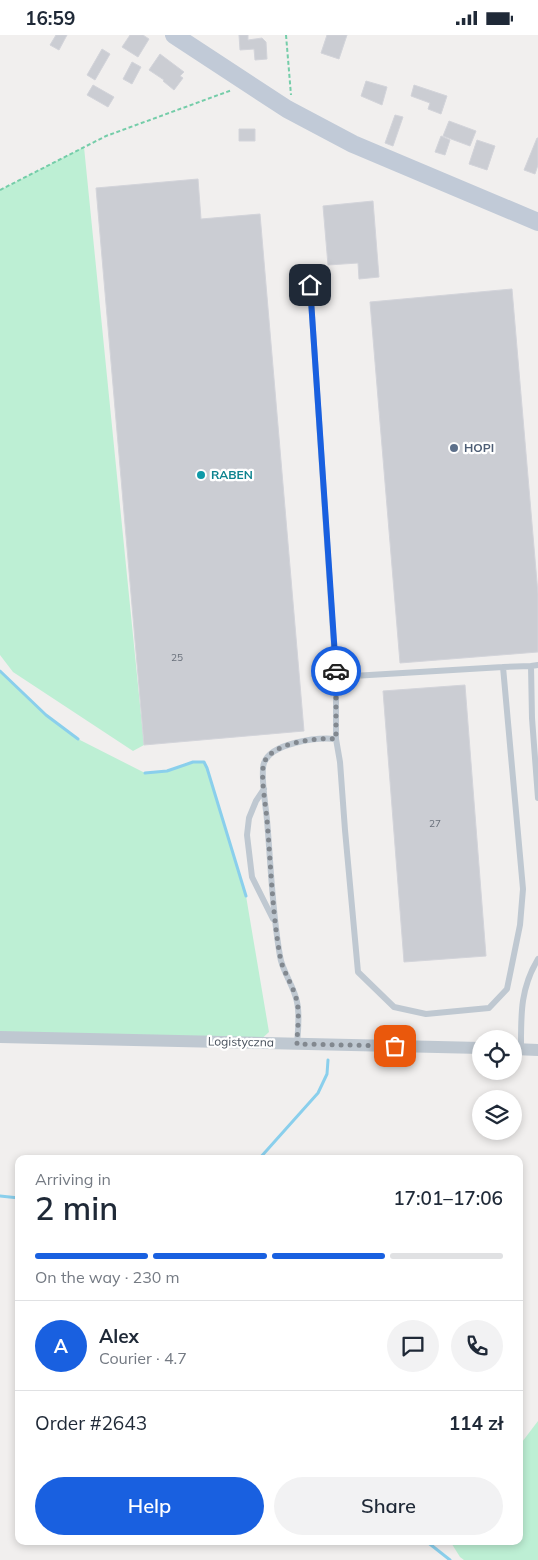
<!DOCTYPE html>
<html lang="en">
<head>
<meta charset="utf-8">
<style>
	:root { --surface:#fff; --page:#f2f2f3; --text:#1f2937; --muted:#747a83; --line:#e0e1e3; --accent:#1960e0 }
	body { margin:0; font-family:Mulish,sans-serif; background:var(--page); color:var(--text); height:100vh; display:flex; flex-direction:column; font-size:19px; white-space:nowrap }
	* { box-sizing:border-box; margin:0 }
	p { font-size:16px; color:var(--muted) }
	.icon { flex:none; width:28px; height:28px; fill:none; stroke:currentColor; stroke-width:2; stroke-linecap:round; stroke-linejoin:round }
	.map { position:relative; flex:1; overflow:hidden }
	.details { position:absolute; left:15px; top:1120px; width:508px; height:390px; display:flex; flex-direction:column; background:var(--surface); border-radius:10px; box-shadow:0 2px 8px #0003 }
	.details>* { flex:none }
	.controls { position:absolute; left:472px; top:995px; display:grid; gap:10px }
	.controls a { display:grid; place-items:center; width:50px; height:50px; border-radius:50%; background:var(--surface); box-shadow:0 2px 8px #0003; font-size:25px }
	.pin { position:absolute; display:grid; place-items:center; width:42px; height:42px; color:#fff; margin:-21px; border-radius:10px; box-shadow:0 2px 8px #0006 }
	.courier { position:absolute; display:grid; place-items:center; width:50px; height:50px; margin:-25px; border:4px solid #1960e0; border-radius:50%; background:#fff; color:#222; box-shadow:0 1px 6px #0007 }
	.overview em { font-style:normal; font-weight:600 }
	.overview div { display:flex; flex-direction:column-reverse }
	.overview { display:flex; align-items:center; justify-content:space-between; height:85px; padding:0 20px }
	h1 { font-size:32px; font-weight:600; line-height:38px }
	.bar { display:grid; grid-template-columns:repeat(4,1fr); gap:8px 5px; align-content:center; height:60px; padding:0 20px }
	.bar i { height:6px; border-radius:4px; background:var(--line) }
	.bar .on { background:var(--accent) }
	.bar p { grid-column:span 4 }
	.line { display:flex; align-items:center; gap:12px; padding:0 20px; border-top:1px solid var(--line) }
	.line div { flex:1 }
	.round { display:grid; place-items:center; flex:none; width:52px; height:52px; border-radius:26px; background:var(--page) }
	.button { display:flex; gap:10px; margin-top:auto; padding:10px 20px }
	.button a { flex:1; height:58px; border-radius:30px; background:var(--accent); color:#fff; font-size:20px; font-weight:600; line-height:58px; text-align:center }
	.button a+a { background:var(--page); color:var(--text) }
	.status { display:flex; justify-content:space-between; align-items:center; height:35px; padding:0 25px; background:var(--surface); direction:ltr }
	.status svg { height:14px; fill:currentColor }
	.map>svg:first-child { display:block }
	.green { fill:#bdefd4 }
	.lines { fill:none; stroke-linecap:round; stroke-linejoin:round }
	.stream { stroke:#8acfec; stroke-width:3 }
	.building { fill:#cbcdd3; stroke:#d3d4da }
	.path { stroke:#75cda9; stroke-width:2; stroke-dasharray:4 2.5; stroke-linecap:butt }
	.lane { stroke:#bfc8d1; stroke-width:6 }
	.street { stroke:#bfc8d1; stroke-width:12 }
	.secondary { stroke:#c1cad7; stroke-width:18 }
	.done { stroke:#82888f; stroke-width:5; stroke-dasharray:0 9 }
	.route { stroke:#1960e0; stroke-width:6 }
	.service-dot { fill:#5c6f8a; stroke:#fff; stroke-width:2 }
	.culture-dot { fill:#0f9aa8; stroke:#fff; stroke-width:2 }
	.labels { text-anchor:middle; stroke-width:4.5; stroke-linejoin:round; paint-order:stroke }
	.number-label { font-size:10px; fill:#686f7a }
	.service-label { font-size:12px; font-weight:bold; fill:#4e5e75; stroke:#fff; text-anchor:start }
	.culture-label { font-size:12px; font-weight:bold; fill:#0d838f; stroke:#fff; text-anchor:start }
	.street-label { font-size:12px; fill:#47505c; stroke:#fff }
</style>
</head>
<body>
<div class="status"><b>16:59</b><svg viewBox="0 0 49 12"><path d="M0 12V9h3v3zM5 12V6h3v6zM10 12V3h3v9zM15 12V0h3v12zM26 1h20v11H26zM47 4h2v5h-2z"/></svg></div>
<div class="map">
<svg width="538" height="1525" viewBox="0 0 538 1525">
	<rect width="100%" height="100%" fill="#f1efee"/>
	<path class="green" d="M 84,112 L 144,710 L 133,716 L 13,637 L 0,620 L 0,155 Z
		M 0,636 L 46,680 L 78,704 L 145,738 L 167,736 L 193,727 L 204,727 L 207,733 L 246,861 L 269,997 L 257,1008 L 0,1002 Z
		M 538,1386 L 538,1525 L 464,1525 L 460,1522 L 450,1506 L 519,1506 L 519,1411 Z"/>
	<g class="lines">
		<path class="stream" d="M 0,636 L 46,680 L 78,704
			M 145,738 L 167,736 L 193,727 L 204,727 L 207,733 L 246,861
			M 259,1124 L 318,1058 L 327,1039 L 328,1025
			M 0,1161 L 19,1163
			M 426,1506 L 450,1525"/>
	</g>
	<path class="building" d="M 56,0 L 67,0 L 59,15 L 50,10 Z
		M 130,0 L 143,0 L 149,4 L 138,22 L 122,12 Z
		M 239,0 L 248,0 L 248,5 L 262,3 L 266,7 L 267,24 L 255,25 L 254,14 L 240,15 Z
		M 327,0 L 347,0 L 339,24 L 321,18 Z
		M 102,14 L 110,19 L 95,45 L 87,40 Z
		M 160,19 L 184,37 L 180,41 L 183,43 L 174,55 L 163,46 L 164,45 L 149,35 Z
		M 132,27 L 141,32 L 132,49 L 123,44 Z
		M 366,46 L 387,52 L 382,70 L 361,61 Z
		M 93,50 L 114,62 L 108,72 L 87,60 Z
		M 414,50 L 447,61 L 441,79 L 428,74 L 430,68 L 411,61 Z
		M 395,80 L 403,82 L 393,111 L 385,108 Z
		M 449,86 L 476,96 L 470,111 L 443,101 Z
		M 239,94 L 255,94 L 255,106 L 239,106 Z
		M 441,101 L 450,105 L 445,120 L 435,117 Z
		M 537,103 L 538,103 L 538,130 L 535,139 L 524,135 Z
		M 477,105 L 495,111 L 487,135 L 469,129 Z
		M 198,144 L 201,184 L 260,179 L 304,696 L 144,710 L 96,153 Z
		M 373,166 L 379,242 L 359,244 L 358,228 L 328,230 L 323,171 Z
		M 512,254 L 538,559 L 538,617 L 400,628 L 370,267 Z
		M 465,650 L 486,921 L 404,927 L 383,656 Z"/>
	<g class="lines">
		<path class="path" d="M 286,0 L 291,60
			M 0,155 L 106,101 L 232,55"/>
		<path class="lane" d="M 310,250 L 336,642
			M 538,630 L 531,631 L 532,683 L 538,763
			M 336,704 L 336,642 L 503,632
			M 264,754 L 256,766 L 249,783 L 247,800 L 252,842 L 273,884
			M 297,1009 C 298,996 300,980 297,967 C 294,951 282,936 280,921 C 272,876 271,831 267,785 C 266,772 260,739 264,728 C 271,708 317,702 336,704 L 340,727 L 345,795 L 358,937 L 394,972 L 426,979 L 489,973 L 507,954 L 520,890 L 523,854 L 503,632 L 531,631
			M 521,1014 C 521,980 520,954 538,924"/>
		<path class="street" d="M 0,1002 L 481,1013
			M 514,1014 L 538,1015"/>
		<path class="secondary" d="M 174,0 L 287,74 L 353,109 L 538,187"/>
	</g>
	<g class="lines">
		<path class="done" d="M 336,636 L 336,704 C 317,702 271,708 264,728 C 260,740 266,772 267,785 C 271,831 272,876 280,921 C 282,936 294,951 297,967 C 300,980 297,996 297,1009 L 395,1011"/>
		<path class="route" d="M 310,250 L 336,636"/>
	</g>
	<circle class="service-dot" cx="454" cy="413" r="5"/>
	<circle class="culture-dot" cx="201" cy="440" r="5"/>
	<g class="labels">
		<g class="number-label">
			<text x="177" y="626">25</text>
			<text x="435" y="792">27</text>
		</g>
		<g class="service-label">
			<text x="464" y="417">HOPI</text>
		</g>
		<g class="culture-label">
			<text x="211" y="444">RABEN</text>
		</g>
		<g class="street-label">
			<text transform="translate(241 1007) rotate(1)" y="4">Logistyczna</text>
		</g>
	</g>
</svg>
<div class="controls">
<a><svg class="icon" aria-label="locate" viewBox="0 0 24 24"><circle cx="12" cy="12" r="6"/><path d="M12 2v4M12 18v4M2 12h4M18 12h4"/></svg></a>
<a><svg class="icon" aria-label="layers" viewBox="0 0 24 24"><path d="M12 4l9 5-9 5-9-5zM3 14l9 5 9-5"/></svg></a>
</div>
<div class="pin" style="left:395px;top:1011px;background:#ea580c"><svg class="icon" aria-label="bag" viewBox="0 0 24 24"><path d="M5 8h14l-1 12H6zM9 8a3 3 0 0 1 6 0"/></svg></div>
<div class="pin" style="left:310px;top:250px;background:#1f2937"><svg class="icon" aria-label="home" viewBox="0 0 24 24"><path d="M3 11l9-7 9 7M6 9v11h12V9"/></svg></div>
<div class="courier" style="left:336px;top:636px"><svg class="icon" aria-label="car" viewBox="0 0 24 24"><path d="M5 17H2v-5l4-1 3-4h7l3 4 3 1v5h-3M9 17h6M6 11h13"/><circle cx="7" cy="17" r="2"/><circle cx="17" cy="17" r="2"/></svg></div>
<section class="details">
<div class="overview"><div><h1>2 min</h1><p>Arriving in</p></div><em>17:01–17:06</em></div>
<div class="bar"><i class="on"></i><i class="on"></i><i class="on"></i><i></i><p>On the way · 230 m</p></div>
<div class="line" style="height:90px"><b class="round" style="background:var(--accent);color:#fff">A</b><div><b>Alex</b><p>Courier · 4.7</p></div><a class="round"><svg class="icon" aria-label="chat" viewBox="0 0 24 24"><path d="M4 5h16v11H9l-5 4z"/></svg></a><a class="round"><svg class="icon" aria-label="phone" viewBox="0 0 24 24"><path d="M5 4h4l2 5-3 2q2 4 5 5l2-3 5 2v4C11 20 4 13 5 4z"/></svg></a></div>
<div class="line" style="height:65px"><div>Order #2643</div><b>114 zł</b></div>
<div class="button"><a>Help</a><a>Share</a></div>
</section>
</div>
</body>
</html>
